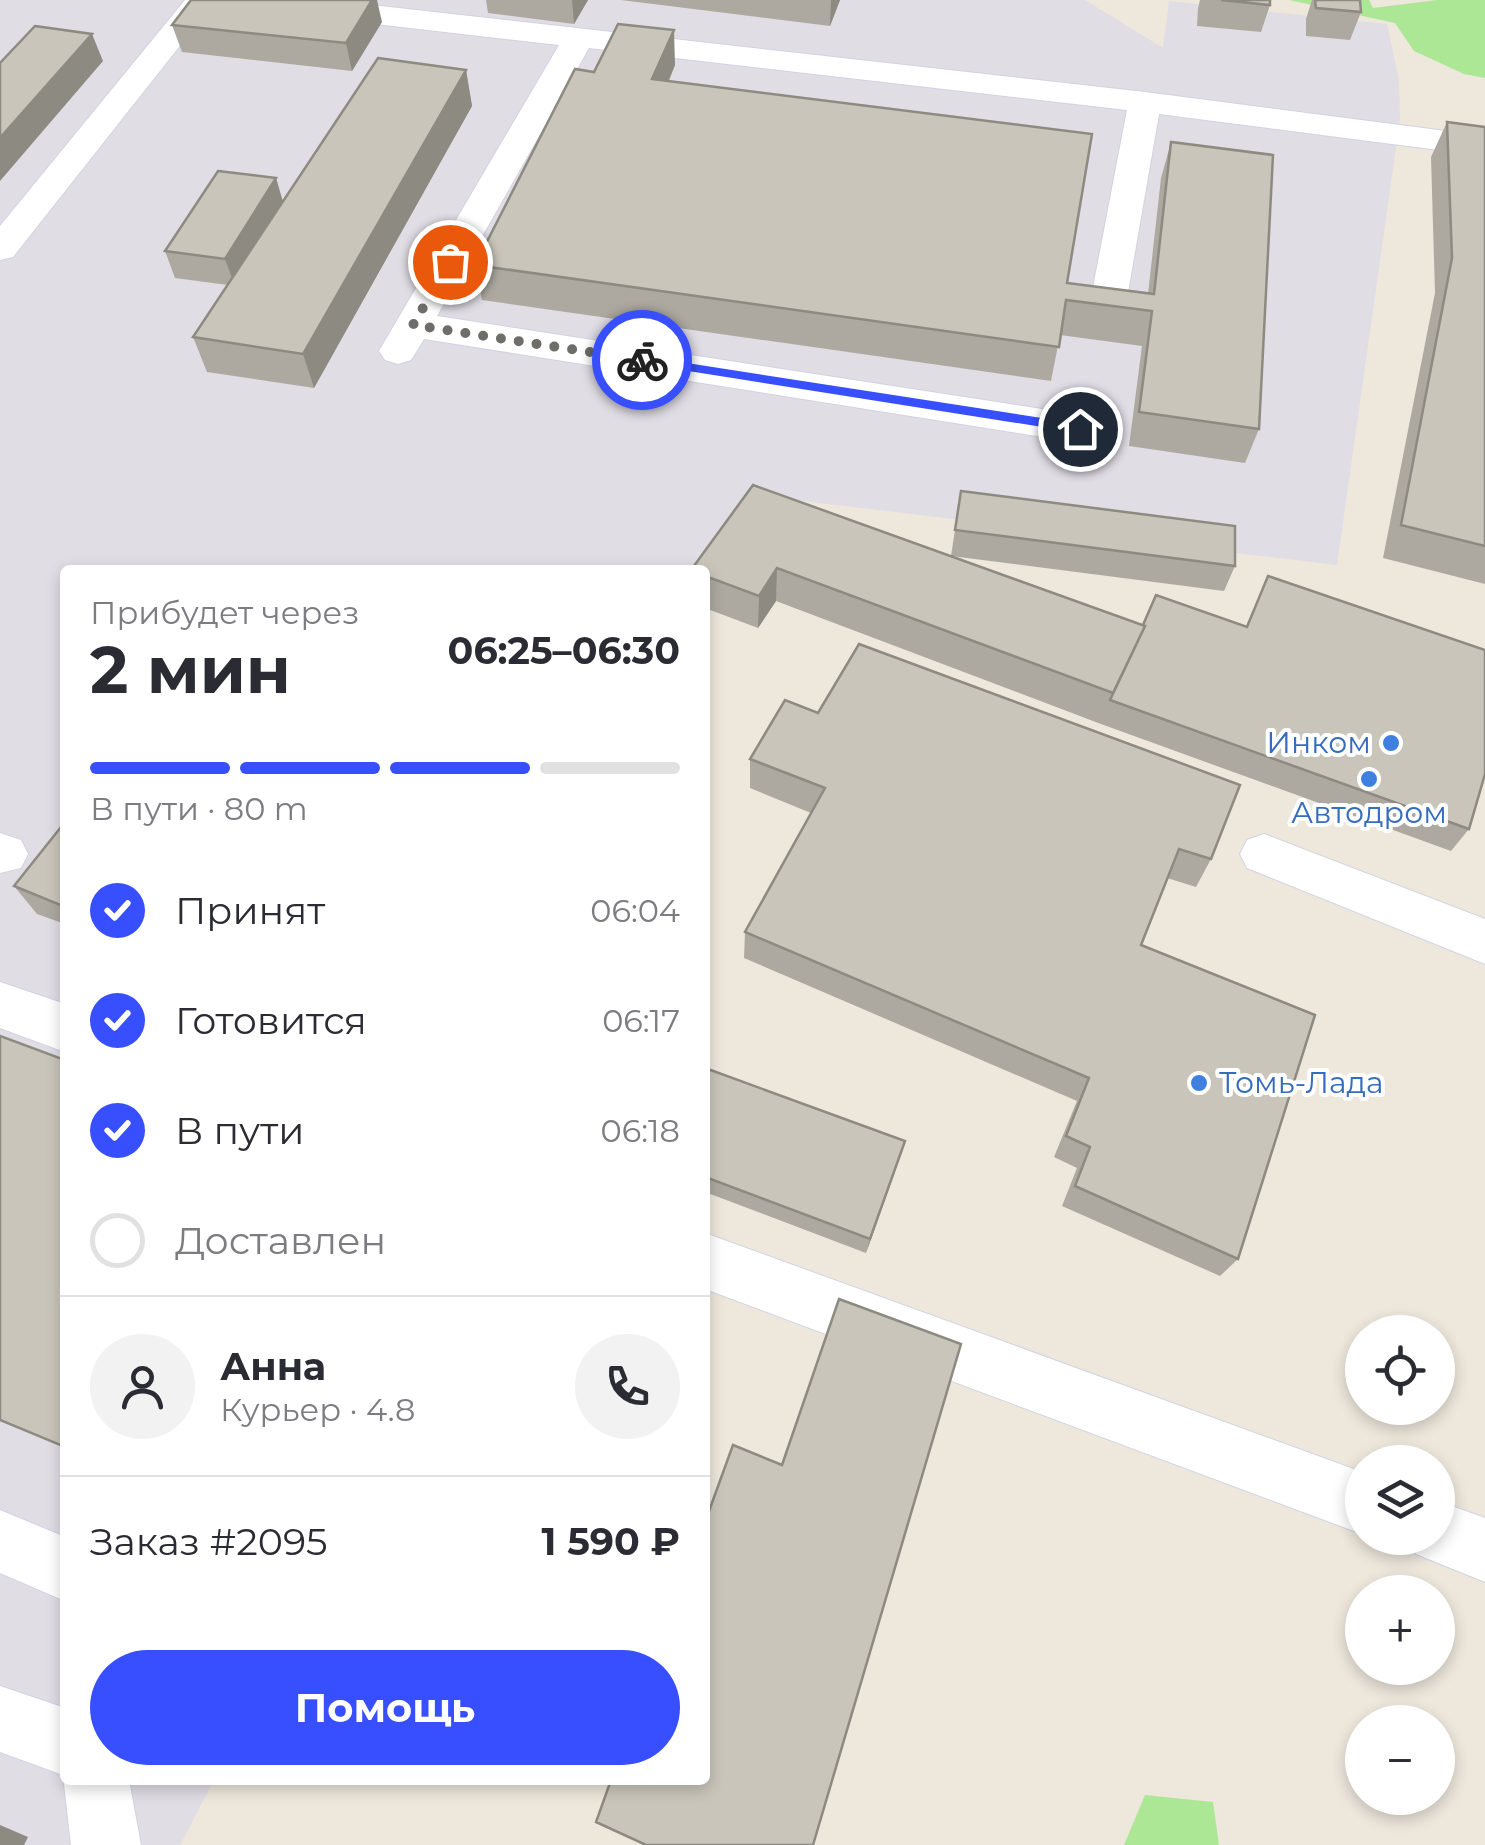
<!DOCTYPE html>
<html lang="ru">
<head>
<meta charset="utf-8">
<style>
	:root { --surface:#fff; --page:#f2f2f3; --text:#2b2b33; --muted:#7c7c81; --line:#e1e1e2; --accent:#374fff }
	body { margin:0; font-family:Montserrat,sans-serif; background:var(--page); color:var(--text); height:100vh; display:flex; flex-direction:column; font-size:38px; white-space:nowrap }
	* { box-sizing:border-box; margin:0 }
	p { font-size:32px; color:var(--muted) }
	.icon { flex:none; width:55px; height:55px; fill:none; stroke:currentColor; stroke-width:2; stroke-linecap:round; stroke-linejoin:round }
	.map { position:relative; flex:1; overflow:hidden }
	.details { position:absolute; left:60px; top:565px; width:650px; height:1220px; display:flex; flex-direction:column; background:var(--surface); border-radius:10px; box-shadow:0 5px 15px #0003 }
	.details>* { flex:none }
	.fabs { position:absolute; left:1345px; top:1315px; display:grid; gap:20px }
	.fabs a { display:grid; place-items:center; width:110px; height:110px; border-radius:50%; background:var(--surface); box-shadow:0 5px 15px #0003; font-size:50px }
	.pin { position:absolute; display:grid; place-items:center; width:85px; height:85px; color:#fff; margin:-42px; border:5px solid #fff; border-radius:50%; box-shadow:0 2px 10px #0007 }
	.courier { position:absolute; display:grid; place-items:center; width:100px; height:100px; margin:-50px; border:8px solid #374fff; border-radius:50%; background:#fff; color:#222; box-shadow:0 2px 12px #0007 }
	.headline em { font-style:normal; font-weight:700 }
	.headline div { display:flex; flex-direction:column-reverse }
	.headline { display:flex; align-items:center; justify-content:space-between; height:170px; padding:0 30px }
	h1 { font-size:65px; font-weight:700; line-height:75px }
	.bar { display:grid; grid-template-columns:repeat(4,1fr); gap:15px 10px; align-content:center; height:120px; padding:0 30px }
	.bar i { height:12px; border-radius:8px; background:var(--line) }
	.bar .active { background:var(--accent) }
	.bar p { grid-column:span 4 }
	.line { display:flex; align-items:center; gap:25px; padding:0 30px; border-top:2px solid var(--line) }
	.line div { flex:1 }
	.round { display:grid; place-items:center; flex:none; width:105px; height:105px; border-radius:52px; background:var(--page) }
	ol { padding:0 30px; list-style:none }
	li { display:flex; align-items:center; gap:30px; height:110px }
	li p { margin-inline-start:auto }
	li .icon { padding:10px; border-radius:50%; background:var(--accent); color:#fff; stroke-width:4 }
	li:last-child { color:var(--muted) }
	li i { width:55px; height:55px; border:5px solid var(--line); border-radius:50% }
	.cta { display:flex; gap:20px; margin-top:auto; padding:20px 30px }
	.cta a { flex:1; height:115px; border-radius:60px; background:var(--accent); color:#fff; font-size:40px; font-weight:700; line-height:115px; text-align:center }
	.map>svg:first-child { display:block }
	.industrial { fill:#e0dde5 }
	.green { fill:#ace795 }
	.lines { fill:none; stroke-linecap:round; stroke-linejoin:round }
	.minor-casing { stroke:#d1d3e4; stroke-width:2 }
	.minor { fill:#fff; fill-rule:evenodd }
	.wall { fill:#ada9a0 }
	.shaded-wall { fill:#8d8a82 }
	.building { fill:#c9c5ba; stroke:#8d8a82; stroke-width:2.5 }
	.route { fill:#374fff }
	.done { stroke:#6f6d69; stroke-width:10; stroke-dasharray:0 18 }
	.shop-dot { fill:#3f7fe0; stroke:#fff; stroke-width:4 }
	.labels { text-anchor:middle; stroke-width:8; stroke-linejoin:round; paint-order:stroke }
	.shop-label { font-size:30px; fill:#366cbe; stroke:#fff; text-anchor:end }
</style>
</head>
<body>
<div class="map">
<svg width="1485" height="1845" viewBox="0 0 1485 1845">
	<rect width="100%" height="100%" fill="#ede7dc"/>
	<path class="industrial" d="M 0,0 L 1085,0 L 1163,48 L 1169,1 L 1387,24 L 1399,80 L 1400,119 L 1337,565 L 762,496 L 705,570 L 65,570 L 65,1780 L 214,1780 L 180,1845 L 0,1845 Z"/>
	<path class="green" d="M 1289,0 L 1369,0 L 1373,8 L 1437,0 L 1485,0 L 1485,78 L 1464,74 L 1414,51 L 1395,23 Z
		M 1145,1795 L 1213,1802 L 1219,1845 L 1124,1845 Z"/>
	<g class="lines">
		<defs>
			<path id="minor" d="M 185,0 L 216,0 L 13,257 L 0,260 L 0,226 Z
				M 230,0 L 327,0 L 1145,92 L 1485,136 L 1485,156 L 1159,114 L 1127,298 L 1122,306 L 1109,310 L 1096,306 L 1091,298 L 1127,110 L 589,48 L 437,316 L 1081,415 L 1095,419 L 1101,429 L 1095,439 L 1081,443 L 424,339 L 411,360 L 398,364 L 385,360 L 379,351 L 559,45 L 245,9 L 234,6 Z
				M 0,833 L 21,840 L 28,854 L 21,868 L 0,873 Z
				M 1264,834 L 1485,919 L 1485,964 L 1247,868 L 1240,854 L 1247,840 Z
				M 0,982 L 65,1004 L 65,1052 L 0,1028 Z
				M 705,1233 L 1362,1472 L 1362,1534 L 705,1289 Z
				M 1438,1501 L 1485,1518 L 1485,1582 L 1416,1554 L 1409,1538 L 1438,1538 Z
				M 0,1510 L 65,1537 L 65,1601 L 0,1573 Z
				M 0,1686 L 65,1708 L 65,1780 L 129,1780 L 141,1845 L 71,1845 L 63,1775 L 0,1752 Z"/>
		</defs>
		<use href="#minor" class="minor-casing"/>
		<use href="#minor" class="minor"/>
	</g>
	<path class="wall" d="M 486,0 L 588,0 L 574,24 L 488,13 Z
		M 621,0 L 840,0 L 830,26 Z
		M 1200,0 L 1270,0 L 1270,5 L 1261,32 L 1197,26 L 1198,8 Z
		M 1312,0 L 1360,0 L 1361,12 L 1350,40 L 1306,36 L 1306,19 Z
		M 382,22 L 352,71 L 182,52 L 172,25 Z
		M 675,65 L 669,81 L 1067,283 L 1148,294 L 1161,178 L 1171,142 L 1259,429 L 1245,463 L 1129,446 L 1142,346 L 1060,335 L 1051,381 L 482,300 L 475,265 L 594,72 Z
		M 466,70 L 472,106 L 314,388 L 207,372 L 193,337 L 228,285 L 175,278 L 165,251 L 276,178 L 283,202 Z
		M 1447,122 L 1485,127 L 1485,584 L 1383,558 L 1435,293 L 1431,157 Z
		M 961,491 L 1235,566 L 1224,591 L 951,556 L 1143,625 L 1246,626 L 1268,576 L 1469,829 L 1451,851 L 1101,724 L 776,601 L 758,628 L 705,608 L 705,570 L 951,556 Z
		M 785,700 L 1211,859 L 1196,887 L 1167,878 L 1141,945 L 1238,1259 L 1220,1276 L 1062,1206 L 1077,1168 L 1054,1157 L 1077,1101 L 744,958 L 745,932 L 811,813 L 750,788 L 750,759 Z
		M 65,822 L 65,924 L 37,914 L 14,886 Z
		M 705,1068 L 900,1157 L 866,1253 L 705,1192 Z"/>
	<path class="shaded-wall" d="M 372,0 L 377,0 L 382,22 L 352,71 L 346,43 Z
		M 572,0 L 588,0 L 574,24 Z
		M 831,0 L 840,0 L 830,26 Z
		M 674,30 L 675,65 L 654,114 L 652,79 Z
		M 92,34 L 103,61 L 0,181 L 0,138 Z
		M 466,70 L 472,106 L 314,388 L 303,354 Z
		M 276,178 L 284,206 L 235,286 L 225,259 Z
		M 777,568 L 776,601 L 758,628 L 759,596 Z
		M 905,1141 L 900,1157 L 866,1253 L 870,1239 Z
		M 0,1825 L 28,1837 L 24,1845 L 0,1845 Z"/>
	<path class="building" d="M 191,0 L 372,0 L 346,43 L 172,25 Z
		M 1221,0 L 1270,0 L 1270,5 Z
		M 1315,0 L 1360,0 L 1361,12 L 1316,8 Z
		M 618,24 L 674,30 L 652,79 L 1092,134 L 1067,283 L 1154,294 L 1171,142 L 1273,155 L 1259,429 L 1139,412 L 1152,311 L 1066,300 L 1059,347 L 475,265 L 575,69 L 594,72 Z
		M 35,26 L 92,34 L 0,138 L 0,63 Z
		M 378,58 L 466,70 L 303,354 L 193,337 Z
		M 1447,122 L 1485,127 L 1485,546 L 1401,525 L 1452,258 Z
		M 218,171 L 276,178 L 225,259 L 165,251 Z
		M 753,485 L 1145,626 L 1113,693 L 777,568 L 759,596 L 705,576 L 705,570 L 691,570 Z
		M 961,491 L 1235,526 L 1235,566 L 955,530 Z
		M 1268,576 L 1485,650 L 1485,774 L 1469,829 L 1110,700 L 1145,626 L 1143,625 L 1156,595 L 1247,627 Z
		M 859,644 L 1240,785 L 1211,859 L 1179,849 L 1141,945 L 1315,1015 L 1238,1259 L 1075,1186 L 1090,1147 L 1066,1136 L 1089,1078 L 745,932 L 825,788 L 750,759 L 785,700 L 818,713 Z
		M 65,822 L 65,907 L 14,886 Z
		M 0,1036 L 65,1060 L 65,1447 L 0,1420 Z
		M 705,1068 L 905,1141 L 870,1239 L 705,1177 Z
		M 839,1299 L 961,1344 L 813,1845 L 646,1845 L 596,1822 L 611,1780 L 705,1780 L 705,1522 L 733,1445 L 782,1465 Z"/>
	<path class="route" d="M 642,356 L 1080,424 L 1087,429 L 1080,433 L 638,363 L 636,360 Z"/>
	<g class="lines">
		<path class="done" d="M 450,262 L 413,325 L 642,360"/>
	</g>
	<g class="shop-dot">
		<circle cx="1391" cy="743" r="10"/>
		<circle cx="1369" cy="779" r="10"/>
		<circle cx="1199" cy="1083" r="10"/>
	</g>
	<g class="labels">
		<g class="shop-label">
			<text x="1371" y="753">Инком</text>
			<text x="1369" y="823" text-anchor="middle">Автодром</text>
			<text x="1219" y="1093" text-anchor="start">Томь-Лада</text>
		</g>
	</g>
</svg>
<div class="fabs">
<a><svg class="icon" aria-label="locate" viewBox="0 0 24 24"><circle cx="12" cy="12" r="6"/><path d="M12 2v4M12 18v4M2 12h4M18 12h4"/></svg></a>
<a><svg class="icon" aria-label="layers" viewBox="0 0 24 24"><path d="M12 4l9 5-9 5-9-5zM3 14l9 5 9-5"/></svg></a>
<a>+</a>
<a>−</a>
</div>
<div class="pin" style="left:450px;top:262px;background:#ea580c"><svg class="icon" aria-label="bag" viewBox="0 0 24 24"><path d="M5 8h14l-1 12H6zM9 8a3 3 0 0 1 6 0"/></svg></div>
<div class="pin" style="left:1080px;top:429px;background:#1f2937"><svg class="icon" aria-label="home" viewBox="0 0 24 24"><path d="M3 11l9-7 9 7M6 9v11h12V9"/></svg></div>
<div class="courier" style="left:642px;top:360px"><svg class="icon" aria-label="bike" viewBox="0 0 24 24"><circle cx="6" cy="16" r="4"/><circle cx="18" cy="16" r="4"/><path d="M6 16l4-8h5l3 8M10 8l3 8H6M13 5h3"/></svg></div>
<section class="details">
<div class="headline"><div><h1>2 мин</h1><p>Прибудет через</p></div><em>06:25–06:30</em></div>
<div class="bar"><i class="active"></i><i class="active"></i><i class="active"></i><i></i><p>В пути · 80 m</p></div>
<ol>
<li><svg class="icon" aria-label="check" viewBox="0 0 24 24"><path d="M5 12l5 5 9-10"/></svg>Принят<p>06:04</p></li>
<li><svg class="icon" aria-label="check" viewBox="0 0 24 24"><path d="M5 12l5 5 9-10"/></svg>Готовится<p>06:17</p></li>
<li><svg class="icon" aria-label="check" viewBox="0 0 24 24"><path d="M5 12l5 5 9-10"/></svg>В пути<p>06:18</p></li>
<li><i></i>Доставлен</li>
</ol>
<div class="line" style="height:180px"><a class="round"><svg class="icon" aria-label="person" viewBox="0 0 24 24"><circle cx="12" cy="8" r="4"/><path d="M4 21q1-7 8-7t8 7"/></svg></a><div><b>Анна</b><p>Курьер · 4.8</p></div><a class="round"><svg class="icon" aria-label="phone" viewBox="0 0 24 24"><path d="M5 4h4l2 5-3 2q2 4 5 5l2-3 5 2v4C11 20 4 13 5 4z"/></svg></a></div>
<div class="line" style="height:130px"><div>Заказ #2095</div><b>1 590 ₽</b></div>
<div class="cta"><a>Помощь</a></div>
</section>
</div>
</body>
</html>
